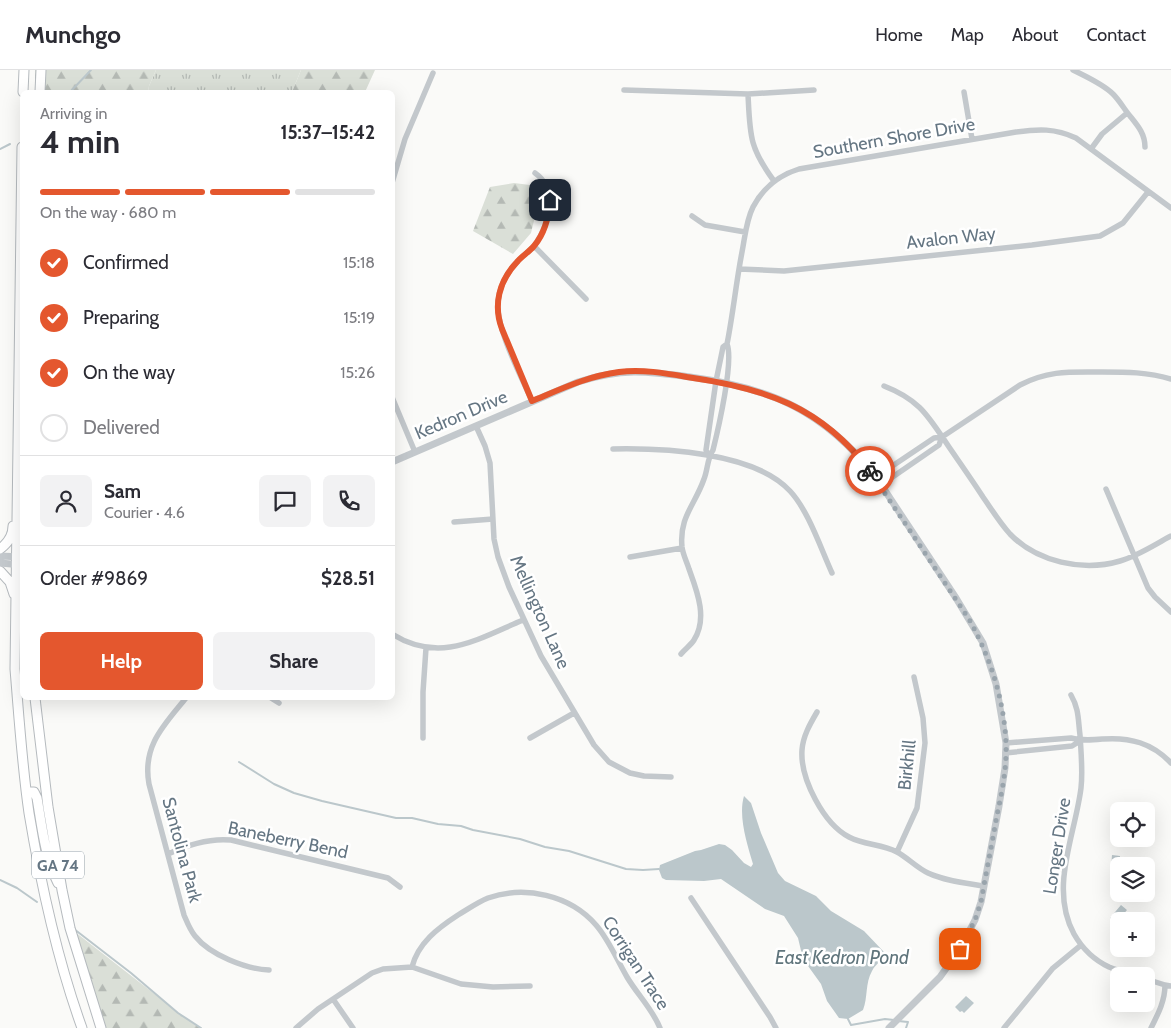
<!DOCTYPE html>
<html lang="en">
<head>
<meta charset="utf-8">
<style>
	:root { --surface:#fff; --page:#f2f2f3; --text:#2b2b33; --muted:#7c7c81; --line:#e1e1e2; --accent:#e4572e }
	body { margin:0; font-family:Cabin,sans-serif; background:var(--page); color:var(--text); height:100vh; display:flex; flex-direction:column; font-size:19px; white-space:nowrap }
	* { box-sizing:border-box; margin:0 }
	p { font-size:16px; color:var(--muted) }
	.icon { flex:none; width:28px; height:28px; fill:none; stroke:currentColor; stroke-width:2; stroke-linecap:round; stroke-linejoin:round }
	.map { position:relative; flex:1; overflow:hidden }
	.drawer { position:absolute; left:20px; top:20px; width:375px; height:610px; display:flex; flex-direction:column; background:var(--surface); border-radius:8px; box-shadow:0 5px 20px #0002 }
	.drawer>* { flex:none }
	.controls { position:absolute; left:1110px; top:732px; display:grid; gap:10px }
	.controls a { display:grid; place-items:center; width:45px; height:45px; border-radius:8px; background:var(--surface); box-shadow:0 5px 20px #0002; font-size:25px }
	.pin { position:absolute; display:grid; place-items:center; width:42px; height:42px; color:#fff; margin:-21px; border-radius:10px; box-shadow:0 2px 8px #0006 }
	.courier { position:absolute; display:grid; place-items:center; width:50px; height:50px; margin:-25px; border:4px solid #e4572e; border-radius:50%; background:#fff; color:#222; box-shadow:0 1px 6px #0007 }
	.headline em { font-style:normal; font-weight:700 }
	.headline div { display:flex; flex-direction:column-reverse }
	.headline { display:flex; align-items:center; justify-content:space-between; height:85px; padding:0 20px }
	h1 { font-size:32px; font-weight:700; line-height:38px }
	.bar { display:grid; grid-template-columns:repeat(4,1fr); gap:8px 5px; align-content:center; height:60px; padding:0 20px }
	.bar i { height:6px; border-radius:4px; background:var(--line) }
	.bar .active { background:var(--accent) }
	.bar p { grid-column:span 4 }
	.line { display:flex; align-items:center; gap:12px; padding:0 20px; border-top:1px solid var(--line) }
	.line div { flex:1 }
	.round { display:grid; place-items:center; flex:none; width:52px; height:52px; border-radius:8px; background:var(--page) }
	ol { padding:0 20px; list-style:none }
	li { display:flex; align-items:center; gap:15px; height:55px }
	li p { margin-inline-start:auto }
	li .icon { padding:5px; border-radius:50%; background:var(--accent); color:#fff; stroke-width:4 }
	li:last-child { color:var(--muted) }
	li i { width:28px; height:28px; border:2px solid var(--line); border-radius:50% }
	.primary-button { display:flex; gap:10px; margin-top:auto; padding:10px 20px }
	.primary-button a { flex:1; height:58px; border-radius:8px; background:var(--accent); color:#fff; font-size:20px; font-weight:700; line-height:58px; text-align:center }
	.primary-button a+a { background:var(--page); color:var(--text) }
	header { display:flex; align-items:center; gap:30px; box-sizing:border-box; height:70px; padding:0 25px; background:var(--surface); border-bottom:1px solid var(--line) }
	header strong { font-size:24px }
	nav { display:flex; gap:28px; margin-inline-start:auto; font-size:18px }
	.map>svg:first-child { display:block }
	.grass { fill:url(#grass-tufts) }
	.forest { fill:url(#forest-firs) }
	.water { fill:#bbc7cb }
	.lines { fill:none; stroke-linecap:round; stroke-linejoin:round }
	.stream { stroke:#bbc7cb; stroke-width:2 }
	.primary-casing { stroke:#b5babe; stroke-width:11 }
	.minor { stroke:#c3c8cc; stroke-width:5.5 }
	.tertiary { stroke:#c3c8cc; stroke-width:7 }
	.primary { stroke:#fff; stroke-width:9 }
	.done { stroke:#99a4ac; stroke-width:5; stroke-dasharray:0 9 }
	.route { stroke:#e4572e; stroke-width:6 }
	.labels { text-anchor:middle; stroke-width:5; stroke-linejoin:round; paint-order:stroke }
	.shield { fill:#fff; stroke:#939fa8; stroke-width:1 }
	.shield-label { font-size:16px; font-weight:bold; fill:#657683 }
	.street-label { font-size:18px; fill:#657683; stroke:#fff }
	.water-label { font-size:19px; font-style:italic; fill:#60757c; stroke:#fff }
</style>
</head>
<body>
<header>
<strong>Munchgo</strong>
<nav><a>Home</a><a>Map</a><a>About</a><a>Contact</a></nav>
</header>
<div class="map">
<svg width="1171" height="958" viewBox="0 0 1171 958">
	<defs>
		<pattern id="grass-tufts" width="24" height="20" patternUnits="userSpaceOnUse" patternTransform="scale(1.25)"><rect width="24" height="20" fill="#dadfd7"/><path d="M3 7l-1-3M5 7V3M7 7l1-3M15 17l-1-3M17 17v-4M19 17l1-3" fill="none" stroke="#b4b9b4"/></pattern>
		<pattern id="forest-firs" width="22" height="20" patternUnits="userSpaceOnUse" patternTransform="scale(1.25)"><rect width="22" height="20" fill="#dadfd7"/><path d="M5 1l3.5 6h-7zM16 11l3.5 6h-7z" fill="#b4b9b4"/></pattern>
	</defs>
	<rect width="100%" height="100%" fill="#fafaf8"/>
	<path class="grass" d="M 156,0 L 301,0 L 292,22 L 148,22 L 149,16 Z"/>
	<path class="forest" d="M 35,0 L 156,0 L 149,16 L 148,22 L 35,22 Z
		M 301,0 L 375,0 L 365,22 L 292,22 Z
		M 514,113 L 530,115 L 537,138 L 531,163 L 513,184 L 473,161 L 490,117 Z
		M 70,858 L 184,947 L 200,958 L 101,958 Z"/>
	<path class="water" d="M 744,726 L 751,733 L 761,763 L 778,803 L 785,811 L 816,826 L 831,841 L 864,861 L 884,882 L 885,885 C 881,891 875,895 872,901 C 865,913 868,928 863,940 L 848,949 L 839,948 L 827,931 L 821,914 L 803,889 L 798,868 L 784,846 L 765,839 L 721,809 L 704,811 L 666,810 L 662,808 L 659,800 L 660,795 L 695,781 L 701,780 L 719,774 L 725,775 L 732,780 L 744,793 L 751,797 L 753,794 C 747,774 738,746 744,726 Z
		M 1112,785 L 1120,786 L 1119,799 L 1111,798 Z
		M 1121,835 L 1127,840 L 1116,853 L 1110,848 Z
		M 966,926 L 974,933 L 964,943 L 962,941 L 960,942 L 955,937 Z"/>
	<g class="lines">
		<path class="stream" d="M 70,22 L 91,0
			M 0,79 L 10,74
			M 239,692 L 274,714 L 294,723 L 322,731 L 396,748 L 412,748 L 438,754 L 461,756 L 473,760 L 520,769 L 545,777 L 569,781 L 626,799 L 643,800 L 659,799
			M 0,810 L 17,818 L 37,832
			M 74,859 L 131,903 L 178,943 L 201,958
			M 848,949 L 851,955 L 885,949 L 894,950
			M 898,951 L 908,952 L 906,958"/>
		<defs>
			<path id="primary" d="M 23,22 L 24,0
				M 40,22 L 41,0
				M 22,77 L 15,599 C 19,647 22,695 29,743 C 41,815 57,889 82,958
				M 0,479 C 8,473 13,466 13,456
				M 0,501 L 10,512 L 14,524
				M 35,628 L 48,737 L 62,820 L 70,858 L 101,958
				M 27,725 L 31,722 L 34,722 L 37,728 C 42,757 45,787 58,813"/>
		</defs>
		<use href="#primary" class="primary-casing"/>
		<path class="minor" d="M 1073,0 C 1087,7 1103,14 1113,24 C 1120,31 1124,39 1130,46 C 1138,56 1145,64 1145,77
			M 624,20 L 748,24 L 814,20
			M 964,22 L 972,69
			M 748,24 C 750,65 749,77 774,111
			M 1091,79 L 1102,64 L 1127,43
			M 392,113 L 405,69 L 433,3
			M 692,146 L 705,155 L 745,162
			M 534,176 L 586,229
			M 739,199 L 784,201 L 1032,175 L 1100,166 L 1123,153 L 1148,122
			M 884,316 C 920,330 928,346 949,377 C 960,393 972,410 983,427 C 992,440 1000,453 1010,464 C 1037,492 1083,502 1120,491 C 1138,486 1154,475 1171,466
			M 392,327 L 415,382
			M 532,331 C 521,306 495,257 498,231 C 500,215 507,202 518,191 C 523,185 530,181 535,175 C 549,154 559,120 535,103
			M 476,356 L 485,376 L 490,393 L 494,469 L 498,487 L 509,517 L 541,586 L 594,675 L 609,692 L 630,703 L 644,706 L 671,707
			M 613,379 C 664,378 754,382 790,421 C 808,440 821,479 832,503
			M 709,387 L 706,380 L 716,311 L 722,282 L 723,277 L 727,274
			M 876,407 L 934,368 L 942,367 L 1020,315 C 1049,300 1071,302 1102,302 C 1126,302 1148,302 1171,309
			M 881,415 L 939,375 L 942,367
			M 1106,419 L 1148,518 L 1155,527 L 1171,542
			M 454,452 L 493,449
			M 630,487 L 682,478
			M 392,564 C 440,594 478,569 523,550
			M 681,584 C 685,579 691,575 694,570 C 708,548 697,521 689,499 C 687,492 683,485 682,477 C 679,447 695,435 704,409 C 708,399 707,389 713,380 C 718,360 734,291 727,274 C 733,244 736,213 742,182 C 745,167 746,151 753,137 C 763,118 780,105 799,99 L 1016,62 C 1038,59 1055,58 1076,68 L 1171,138
			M 1071,625 C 1079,639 1078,649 1080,665 C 1081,683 1083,701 1081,718 C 1075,766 1049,818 1074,864 C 1082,878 1094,890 1109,897 C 1119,901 1128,903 1138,906
			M 186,628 C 164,655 142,676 149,714 L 184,845 C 187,852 190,860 195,866 C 210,885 246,899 269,900
			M 271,628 L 279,633
			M 817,642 C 810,654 803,666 802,680 C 800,709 824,754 849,767 C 864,775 882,774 897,782 C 908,788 917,798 928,803 C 945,811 966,813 984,816
			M 423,668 L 423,622 L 426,578
			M 530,668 L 574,643
			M 1006,673 L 1071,668 C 1082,671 1092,670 1103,669 C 1130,667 1152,673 1171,693
			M 1005,683 L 1072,676 L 1080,671
			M 897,782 L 917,738 L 925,673 L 923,648 L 914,607
			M 168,784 C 187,775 210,768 231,770 L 388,808 L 400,817
			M 691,828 L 770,947 L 776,958
			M 412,897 C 418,873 438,858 458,845 C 468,839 478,832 488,828 C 525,815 570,825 596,855 C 609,870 617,890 627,907 C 637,924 653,940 660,958
			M 1146,909 L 1165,915 L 1171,916
			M 333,929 L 353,958
			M 296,958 L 318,939 L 372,903 L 383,899 L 412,897 L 461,914 L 493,917 L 530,916
			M 1004,958 L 1053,898 L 1081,875
			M 1151,958 C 1158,944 1165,931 1165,915"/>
		<path class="tertiary" d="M 392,392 L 578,312 C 621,298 646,301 690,307 C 772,318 824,341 876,407 L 956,528 L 983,573 L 996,614 L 1006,673 L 1005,698 L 999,736 L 981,832 L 975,850 L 960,879 L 940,907 L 889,958
			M 0,486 L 22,487
			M 0,493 L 22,495"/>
		<use href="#primary" class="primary"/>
	</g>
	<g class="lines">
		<path class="done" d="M 870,401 L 969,549 C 990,587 1004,629 1006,673 C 1007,697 1002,722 997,745 C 992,774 986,803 981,832 L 975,850 L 960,879"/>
		<path class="route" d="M 550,130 C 549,146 545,163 534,176 C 529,182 522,186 517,192 C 499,211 493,235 502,259 L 532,331 C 561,319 588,306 619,302 C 641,299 665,303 687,307 C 764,318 821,336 870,401"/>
	</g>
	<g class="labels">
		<rect class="shield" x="32" y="781.5" width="52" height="27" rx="4"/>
		<g class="shield-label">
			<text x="58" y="801">GA 74</text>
		</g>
		<g class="street-label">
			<text transform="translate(894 68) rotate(-10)" y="6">Southern Shore Drive</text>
			<text transform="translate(951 168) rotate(-6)" y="6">Avalon Way</text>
			<text transform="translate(461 345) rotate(-23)" y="6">Kedron Drive</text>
			<text transform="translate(540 542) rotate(66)" y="6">Mellington Lane</text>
			<text transform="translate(907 695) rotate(-84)" y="6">Birkhill</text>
			<text transform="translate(288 770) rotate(12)" y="6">Baneberry Bend</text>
			<text transform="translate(1057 776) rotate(-81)" y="6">Longer Drive</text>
			<text transform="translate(182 780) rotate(75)" y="6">Santolina Park</text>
			<text transform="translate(636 893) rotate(57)" y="6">Corrigan Trace</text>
		</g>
		<g class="water-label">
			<text x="842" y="894">East Kedron Pond</text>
		</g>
	</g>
</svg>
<div class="controls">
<a><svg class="icon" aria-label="locate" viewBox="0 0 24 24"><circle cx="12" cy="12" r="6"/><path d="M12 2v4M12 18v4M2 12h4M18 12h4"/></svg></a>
<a><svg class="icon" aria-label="layers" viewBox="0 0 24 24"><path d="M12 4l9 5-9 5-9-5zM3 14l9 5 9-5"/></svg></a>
<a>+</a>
<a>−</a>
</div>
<div class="pin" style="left:960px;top:879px;background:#ea580c"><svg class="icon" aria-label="bag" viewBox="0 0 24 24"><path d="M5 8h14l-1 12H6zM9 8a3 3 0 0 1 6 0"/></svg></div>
<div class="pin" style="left:550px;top:130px;background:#1f2937"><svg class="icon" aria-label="home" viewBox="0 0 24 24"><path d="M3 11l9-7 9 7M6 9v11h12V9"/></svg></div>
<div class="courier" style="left:870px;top:401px"><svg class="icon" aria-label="bike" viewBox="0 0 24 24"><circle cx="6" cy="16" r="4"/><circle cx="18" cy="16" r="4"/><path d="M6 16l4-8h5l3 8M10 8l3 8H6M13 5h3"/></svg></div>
<section class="drawer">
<div class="headline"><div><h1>4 min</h1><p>Arriving in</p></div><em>15:37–15:42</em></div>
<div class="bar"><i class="active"></i><i class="active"></i><i class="active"></i><i></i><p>On the way · 680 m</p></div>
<ol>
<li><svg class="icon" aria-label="check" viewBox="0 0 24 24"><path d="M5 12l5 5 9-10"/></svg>Confirmed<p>15:18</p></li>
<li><svg class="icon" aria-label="check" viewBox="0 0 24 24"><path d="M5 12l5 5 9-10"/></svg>Preparing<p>15:19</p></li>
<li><svg class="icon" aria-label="check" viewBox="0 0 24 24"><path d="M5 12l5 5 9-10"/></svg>On the way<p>15:26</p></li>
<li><i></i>Delivered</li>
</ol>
<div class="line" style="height:90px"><a class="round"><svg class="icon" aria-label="person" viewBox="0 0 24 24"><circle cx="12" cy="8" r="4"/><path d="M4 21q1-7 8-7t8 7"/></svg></a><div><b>Sam</b><p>Courier · 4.6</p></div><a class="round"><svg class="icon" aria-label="chat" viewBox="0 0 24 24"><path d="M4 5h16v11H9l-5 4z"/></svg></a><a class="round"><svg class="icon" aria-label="phone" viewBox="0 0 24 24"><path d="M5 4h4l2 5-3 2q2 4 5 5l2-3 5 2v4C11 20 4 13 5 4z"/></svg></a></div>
<div class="line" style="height:65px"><div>Order #9869</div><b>$28.51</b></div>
<div class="primary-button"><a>Help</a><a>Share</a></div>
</section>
</div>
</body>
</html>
